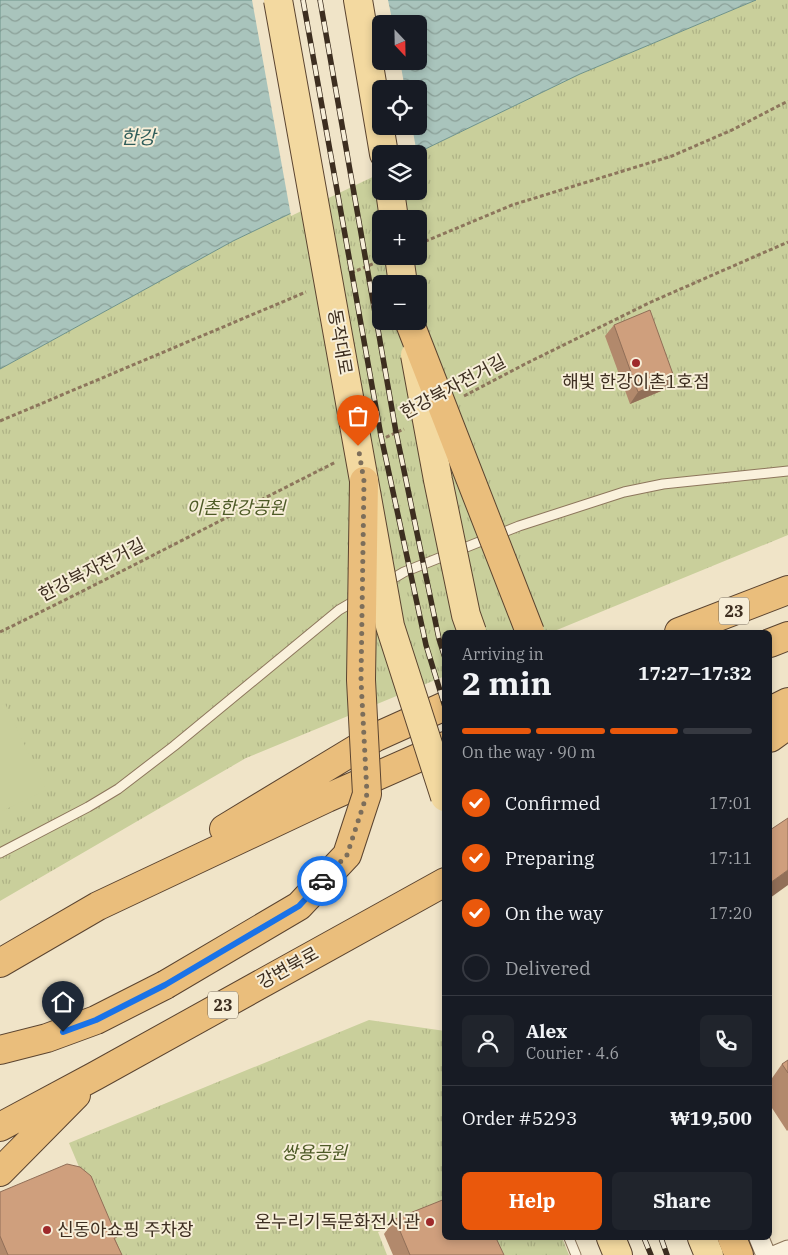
<!DOCTYPE html>
<html lang="en">
<head>
<meta charset="utf-8">
<style>
	:root { --surface:#171b24; --page:#20242c; --text:#f1f3f6; --muted:#9ea1a6; --line:#363941; --accent:#ea580c }
	body { margin:0; font-family:"IBM Plex Serif","Noto Sans KR",serif; background:var(--page); color:var(--text); height:100vh; display:flex; flex-direction:column; font-size:19px; white-space:nowrap }
	* { box-sizing:border-box; margin:0 }
	p { font-size:16px; color:var(--muted) }
	.icon { flex:none; width:28px; height:28px; fill:none; stroke:currentColor; stroke-width:2; stroke-linecap:round; stroke-linejoin:round }
	.map { position:relative; flex:1; overflow:hidden }
	.side { position:absolute; left:442px; top:630px; width:330px; height:610px; display:flex; flex-direction:column; background:var(--surface); border-radius:8px; box-shadow:0 2px 8px #0003 }
	.side>* { flex:none }
	.needle { width:32px; rotate:158deg }
	.tools { position:absolute; left:372px; top:15px; display:grid; gap:10px }
	.tools a { display:grid; place-items:center; width:55px; height:55px; border-radius:8px; background:var(--surface); box-shadow:0 2px 8px #0003; font-size:25px }
	.pin { position:absolute; display:grid; place-items:center; width:42px; height:42px; color:#fff; margin:-51px -21px; border-radius:50% 50% 50% 0; rotate:-45deg; box-shadow:0 0 5px #0007 }
	.pin .icon { rotate:45deg }
	.courier { position:absolute; display:grid; place-items:center; width:50px; height:50px; margin:-25px; border:4px solid #1a73e8; border-radius:50%; background:#fff; color:#222; box-shadow:0 1px 6px #0007 }
	.summary em { font-style:normal; font-weight:800 }
	.summary div { display:flex; flex-direction:column-reverse }
	.summary { display:flex; align-items:center; justify-content:space-between; height:85px; padding:0 20px }
	h1 { font-size:32px; font-weight:800; line-height:38px }
	.bar { display:grid; grid-template-columns:repeat(4,1fr); gap:8px 5px; align-content:center; height:60px; padding:0 20px }
	.bar i { height:6px; border-radius:4px; background:var(--line) }
	.bar .on { background:var(--accent) }
	.bar p { grid-column:span 4 }
	.line { display:flex; align-items:center; gap:12px; padding:0 20px; border-top:1px solid var(--line) }
	.line div { flex:1 }
	.round { display:grid; place-items:center; flex:none; width:52px; height:52px; border-radius:8px; background:var(--page) }
	ol { padding:0 20px; list-style:none }
	li { display:flex; align-items:center; gap:15px; height:55px }
	li p { margin-inline-start:auto }
	li .icon { padding:5px; border-radius:50%; background:var(--accent); color:#fff; stroke-width:4 }
	li:last-child { color:var(--muted) }
	li i { width:28px; height:28px; border:2px solid var(--line); border-radius:50% }
	.button { display:flex; gap:10px; margin-top:auto; padding:10px 20px }
	.button a { flex:1; height:58px; border-radius:8px; background:var(--accent); color:#fff; font-size:20px; font-weight:800; line-height:58px; text-align:center }
	.button a+a { background:var(--page); color:var(--text) }
	.map>svg:first-child { display:block }
	.grass { fill:url(#grass-tufts); fill-rule:evenodd }
	.pitch { fill:#c9cf9b }
	.water { fill:url(#water-waves); stroke:#6f938a; fill-rule:evenodd }
	.pier { fill:#f0e4c8 }
	.lines { fill:none; stroke-linecap:round; stroke-linejoin:round }
	.service-casing { stroke:#8d765c; stroke-width:11 }
	.minor-casing { stroke:#8d765c; stroke-width:21 }
	.primary-casing { stroke:#5b4430; stroke-width:30 }
	.trunk-casing { stroke:#5b4430; stroke-width:30 }
	.path { stroke:#8d765c; stroke-width:3; stroke-dasharray:4 2.5; stroke-linecap:butt }
	.service { stroke:#faf1dc; stroke-width:9 }
	.minor { stroke:#faf1dc; stroke-width:19 }
	.primary { stroke:#f3d9a0; stroke-width:28 }
	.trunk { stroke:#eabe7c; stroke-width:28 }
	.rail-casing { stroke:#3d2e20; stroke-width:5.5 }
	.rail { stroke:#f7eed8; stroke-width:4; stroke-dasharray:11; stroke-linecap:butt }
	.primary-bridge-casing { stroke:#5b4430; stroke-width:30; stroke-linecap:butt }
	.trunk-bridge-casing { stroke:#5b4430; stroke-width:30; stroke-linecap:butt }
	.primary-bridge { stroke:#f3d9a0; stroke-width:28 }
	.trunk-bridge { stroke:#eabe7c; stroke-width:28 }
	.wall { fill:#b2896c }
	.shaded-wall { fill:#916f58 }
	.building { fill:#cf9f7d; stroke:#916f58 }
	.done { stroke:#7c6e5b; stroke-width:5; stroke-dasharray:0 9 }
	.route { stroke:#1a73e8; stroke-width:6 }
	.poi-dot { fill:#9e2a2b; stroke:#f7eed8; stroke-width:2 }
	.labels { text-anchor:middle; stroke-width:4; stroke-linejoin:round; paint-order:stroke }
	.shield { fill:#f7eed8; stroke:#756857; stroke-width:1 }
	.shield-label { font-size:16px; font-weight:bold; fill:#3d2e20 }
	.street-label { font-size:18px; fill:#3d2e20; stroke:#f7eed8 }
	.poi-label { font-size:18px; fill:#3d2e20; stroke:#f7eed8 }
	.park-label { font-size:18px; font-style:italic; fill:#4d5a26; stroke:#f7eed8 }
	.water-label { font-size:19px; font-style:italic; fill:#2f5d5a; stroke:#f7eed8 }
</style>
</head>
<body>
<div class="map">
<svg width="788" height="1255" viewBox="0 0 788 1255">
	<defs>
		<pattern id="grass-tufts" width="24" height="20" patternUnits="userSpaceOnUse" patternTransform="scale(1.25)"><rect width="24" height="20" fill="#c9cf9b"/><path d="M3 7l-1-3M5 7V3M7 7l1-3M15 17l-1-3M17 17v-4M19 17l1-3" fill="none" stroke="#aeb285"/></pattern>
		<pattern id="water-waves" width="16" height="10" patternUnits="userSpaceOnUse" patternTransform="scale(1.25)"><rect width="16" height="10" fill="#a9c4bc"/><path d="M0 5q4-4 8 0t8 0" fill="none" stroke="#8ba098"/></pattern>
	</defs>
	<rect width="100%" height="100%" fill="#f0e4c8"/>
	<path class="grass" d="M 756,0 L 788,0 L 788,535 L 552,632 L 445,632 L 445,676 L 246,758 L 0,901 L 0,369 L 233,241 L 381,170 L 381,191 L 419,191 L 419,154 L 415,154 L 580,74 ZM 381,219 L 419,219 L 419,256 L 381,256 ZM 381,284 L 419,284 L 419,321 L 381,321 Z
		M 369,1020 L 445,1031 L 445,1204 L 378,1232 L 387,1255 L 116,1255 L 69,1143 Z
		M 484,1238 L 562,1238 L 569,1255 L 491,1255 Z"/>
	<path class="pitch" d="M 0,693 L 46,790 L 0,812 Z"/>
	<path class="water" d="M 0,0 L 756,0 L 580,74 L 415,154 L 381,154 L 381,170 L 233,241 L 0,369 ZM 381,24 L 419,24 L 419,61 L 381,61 ZM 381,89 L 419,89 L 419,126 L 381,126 Z"/>
	<path class="pier" d="M 252,0 L 388,0 L 393,24 L 381,24 L 381,61 L 400,61 L 405,89 L 381,89 L 381,126 L 412,126 L 417,154 L 381,154 L 381,173 L 291,216 Z"/>
	<g class="lines">
		<defs>
			<path id="service" d="M 387,582 L 404,572 L 519,526 L 624,492 L 663,484 L 788,471
				M 0,853 L 88,807 L 118,789 L 174,746 L 339,610 L 358,599
				M 569,1238 L 576,1255"/>
			<path id="minor" d="M 759,1238 L 766,1255
				M 776,1255 L 788,1250"/>
			<path id="primary" d="M 358,0 L 384,154
				M 390,191 L 394,219
				M 399,256 L 403,284
				M 611,1238 L 618,1255
				M 702,1238 L 709,1255"/>
			<path id="trunk" d="M 679,632 L 788,590
				M 770,643 L 788,636
				M 770,711 L 788,702
				M 770,738 L 788,725
				M 224,829 L 376,737 L 445,706
				M 0,963 L 98,906 L 327,798 L 445,746
				M 0,1050 L 47,1038 L 96,1020 L 165,985
				M 0,1127 L 95,1076 L 445,882
				M 0,1172 L 76,1095
				M 732,1238 L 739,1255"/>
		</defs>
		<use href="#service" class="service-casing"/>
		<use href="#minor" class="minor-casing"/>
		<use href="#primary" class="primary-casing"/>
		<use href="#trunk" class="trunk-casing"/>
		<path class="path" d="M 419,244 L 512,205 L 672,156 L 732,130 L 788,101
			M 351,273 L 375,263
			M 464,396 L 525,364 L 651,302 L 788,242
			M 0,421 L 306,292
			M 380,440 L 404,429
			M 0,632 C 113,577 224,518 336,462"/>
		<use href="#service" class="service"/>
		<use href="#minor" class="minor"/>
		<use href="#primary" class="primary"/>
		<use href="#trunk" class="trunk"/>
		<defs>
			<path id="rail" d="M 303,0 L 381,436 L 426,645 L 445,707
				M 320,0 L 396,432 L 439,639 L 445,658
				M 644,1238 L 651,1255
				M 661,1238 L 667,1255"/>
		</defs>
		<use href="#rail" class="rail-casing"/>
		<use href="#rail" class="rail"/>
		<defs>
			<path id="primary-bridge" d="M 278,0 L 390,626 L 445,797
				M 415,355 L 438,480 L 466,615 L 472,632"/>
			<path id="trunk-bridge" d="M 409,321 L 530,632
				M 165,985 L 299,906 L 347,855 L 367,794 L 361,680 L 364,481"/>
		</defs>
		<use href="#primary-bridge" class="primary-bridge-casing"/>
		<use href="#trunk-bridge" class="trunk-bridge-casing"/>
		<use href="#primary-bridge" class="primary-bridge"/>
		<use href="#trunk-bridge" class="trunk-bridge"/>
	</g>
	<path class="wall" d="M 614,325 L 674,377 L 666,389 L 630,404 L 605,336 Z
		M 788,1060 L 788,1130 L 787,1131 L 770,1105 L 770,1081 L 782,1064 Z
		M 0,1192 L 117,1237 L 115,1239 L 122,1255 L 0,1255 Z
		M 395,1219 L 504,1255 L 393,1255 L 384,1234 Z"/>
	<path class="shaded-wall" d="M 674,377 L 666,389 L 630,404 L 638,392 Z
		M 788,870 L 788,885 L 770,898 L 770,883 Z"/>
	<path class="building" d="M 650,310 L 674,377 L 638,392 L 614,325 Z
		M 788,818 L 788,870 L 770,883 L 770,830 Z
		M 788,1060 L 788,1073 L 782,1064 Z
		M 67,1164 L 80,1167 L 91,1176 L 117,1237 L 114,1238 L 122,1255 L 8,1255 L 0,1236 L 0,1192 Z
		M 445,1199 L 445,1238 L 496,1238 L 504,1255 L 410,1255 L 395,1219 Z"/>
	<g class="lines">
		<path class="done" d="M 322,881 L 347,855 L 367,794 L 361,680 L 364,481 L 358,446"/>
		<path class="route" d="M 63,1032 L 96,1020 L 165,985 L 299,906 L 322,881"/>
	</g>
	<g class="poi-dot">
		<circle cx="636" cy="363" r="5"/>
		<circle cx="430" cy="1222" r="5"/>
		<circle cx="47" cy="1230" r="5"/>
	</g>
	<g class="labels">
		<g class="shield">
			<rect x="719" y="597.5" width="30" height="27" rx="4"/>
			<rect x="208" y="991.5" width="30" height="27" rx="4"/>
		</g>
		<g class="shield-label">
			<text x="734" y="617">23</text>
			<text x="223" y="1011">23</text>
		</g>
		<g class="street-label">
			<text transform="translate(340 342) rotate(80)" y="6">동작대로</text>
			<text transform="translate(453 387) rotate(-28)" y="6">한강북자전거길</text>
			<text transform="translate(92 570) rotate(-27)" y="6">한강북자전거길</text>
			<text transform="translate(288 968) rotate(-29)" y="6">강변북로</text>
		</g>
		<g class="poi-label">
			<text x="636" y="388">해빛 한강이촌1호점</text>
			<text x="420" y="1228" text-anchor="end">온누리기독문화전시관</text>
			<text x="57" y="1236" text-anchor="start">신동아쇼핑 주차장</text>
		</g>
		<g class="park-label">
			<text x="236" y="514">이촌한강공원</text>
			<text x="314" y="1159">쌍용공원</text>
		</g>
		<g class="water-label">
			<text x="138" y="144">한강</text>
		</g>
	</g>
</svg>
<div class="tools">
<a><svg class="needle" viewBox="-14 -14 28 28"><path d="M0-13l5 13h-10z" fill="#e53935"/><path d="M0 13l5-13h-10z" fill="#9ea1a6"/></svg></a>
<a><svg class="icon" aria-label="locate" viewBox="0 0 24 24"><circle cx="12" cy="12" r="6"/><path d="M12 2v4M12 18v4M2 12h4M18 12h4"/></svg></a>
<a><svg class="icon" aria-label="layers" viewBox="0 0 24 24"><path d="M12 4l9 5-9 5-9-5zM3 14l9 5 9-5"/></svg></a>
<a>+</a>
<a>−</a>
</div>
<div class="pin" style="left:358px;top:446px;background:#ea580c"><svg class="icon" aria-label="bag" viewBox="0 0 24 24"><path d="M5 8h14l-1 12H6zM9 8a3 3 0 0 1 6 0"/></svg></div>
<div class="pin" style="left:63px;top:1032px;background:#1f2937"><svg class="icon" aria-label="home" viewBox="0 0 24 24"><path d="M3 11l9-7 9 7M6 9v11h12V9"/></svg></div>
<div class="courier" style="left:322px;top:881px"><svg class="icon" aria-label="car" viewBox="0 0 24 24"><path d="M5 17H2v-5l4-1 3-4h7l3 4 3 1v5h-3M9 17h6M6 11h13"/><circle cx="7" cy="17" r="2"/><circle cx="17" cy="17" r="2"/></svg></div>
<section class="side">
<div class="summary"><div><h1>2 min</h1><p>Arriving in</p></div><em>17:27–17:32</em></div>
<div class="bar"><i class="on"></i><i class="on"></i><i class="on"></i><i></i><p>On the way · 90 m</p></div>
<ol>
<li><svg class="icon" aria-label="check" viewBox="0 0 24 24"><path d="M5 12l5 5 9-10"/></svg>Confirmed<p>17:01</p></li>
<li><svg class="icon" aria-label="check" viewBox="0 0 24 24"><path d="M5 12l5 5 9-10"/></svg>Preparing<p>17:11</p></li>
<li><svg class="icon" aria-label="check" viewBox="0 0 24 24"><path d="M5 12l5 5 9-10"/></svg>On the way<p>17:20</p></li>
<li><i></i>Delivered</li>
</ol>
<div class="line" style="height:90px"><a class="round"><svg class="icon" aria-label="person" viewBox="0 0 24 24"><circle cx="12" cy="8" r="4"/><path d="M4 21q1-7 8-7t8 7"/></svg></a><div><b>Alex</b><p>Courier · 4.6</p></div><a class="round"><svg class="icon" aria-label="phone" viewBox="0 0 24 24"><path d="M5 4h4l2 5-3 2q2 4 5 5l2-3 5 2v4C11 20 4 13 5 4z"/></svg></a></div>
<div class="line" style="height:65px"><div>Order #5293</div><b>₩19,500</b></div>
<div class="button"><a>Help</a><a>Share</a></div>
</section>
</div>
</body>
</html>
